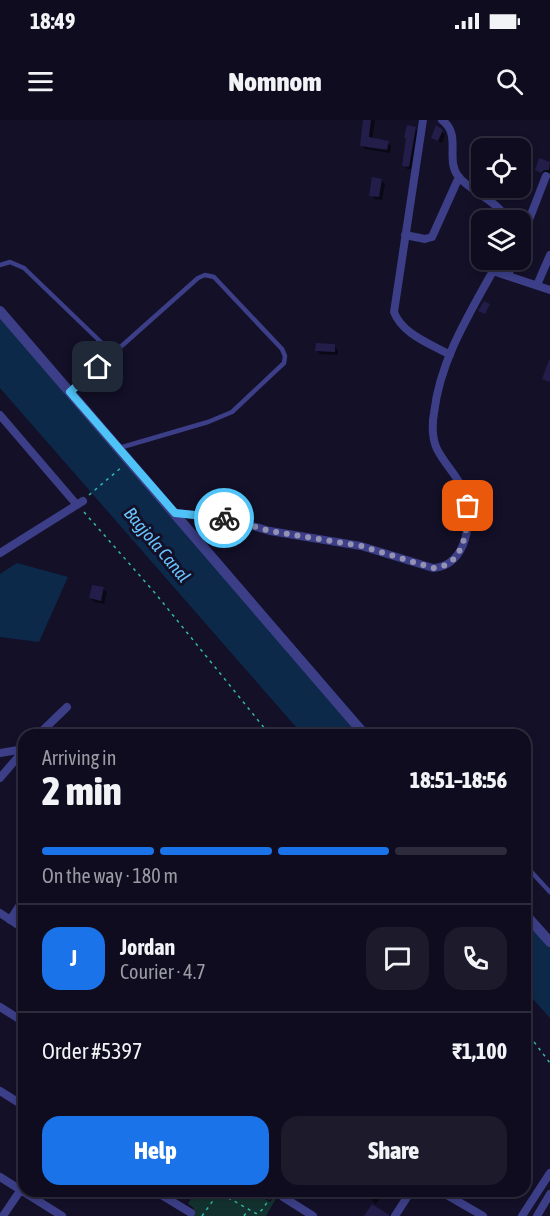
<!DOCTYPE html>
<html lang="en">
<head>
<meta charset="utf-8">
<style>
	:root { --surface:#0e0c1e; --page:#1c1a2b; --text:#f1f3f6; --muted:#9b9ba4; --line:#2e2c3c; --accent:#1a73e8 }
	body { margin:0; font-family:"Asap Condensed",sans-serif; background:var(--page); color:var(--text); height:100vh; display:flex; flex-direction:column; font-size:22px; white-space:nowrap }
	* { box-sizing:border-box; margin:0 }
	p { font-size:20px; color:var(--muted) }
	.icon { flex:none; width:33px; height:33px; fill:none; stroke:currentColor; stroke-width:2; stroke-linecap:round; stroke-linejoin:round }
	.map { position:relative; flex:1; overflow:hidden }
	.panel { position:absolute; left:18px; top:609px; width:513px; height:468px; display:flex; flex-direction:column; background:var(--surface); border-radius:18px; box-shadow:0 3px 9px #0003,0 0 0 2px var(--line) }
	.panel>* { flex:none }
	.fabs { position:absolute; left:471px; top:18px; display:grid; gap:12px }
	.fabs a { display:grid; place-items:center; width:60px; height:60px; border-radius:12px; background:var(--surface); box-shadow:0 3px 9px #0003,0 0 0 2px var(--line); font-size:30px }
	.pin { position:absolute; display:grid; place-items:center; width:51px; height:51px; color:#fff; margin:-26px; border-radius:12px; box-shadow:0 3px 9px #0006 }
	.courier { position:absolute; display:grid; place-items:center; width:60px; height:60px; margin:-30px; border:4px solid #4fc3f7; border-radius:50%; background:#fff; color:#222; box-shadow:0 2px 8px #0007 }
	.head em { font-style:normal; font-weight:800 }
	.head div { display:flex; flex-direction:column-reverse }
	.head { display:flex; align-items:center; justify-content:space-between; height:102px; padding:0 24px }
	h1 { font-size:39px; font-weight:800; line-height:45px }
	.bar { display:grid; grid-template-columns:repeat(4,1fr); gap:9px 6px; align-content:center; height:72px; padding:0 24px }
	.bar i { height:8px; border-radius:4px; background:var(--line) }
	.bar .active { background:var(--accent) }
	.bar p { grid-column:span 4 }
	.line { display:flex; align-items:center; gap:15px; padding:0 24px; border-top:2px solid var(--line) }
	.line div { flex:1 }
	.round { display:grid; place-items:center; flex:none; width:63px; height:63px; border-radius:18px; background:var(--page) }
	.primary-button { display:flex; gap:12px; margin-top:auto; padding:12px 24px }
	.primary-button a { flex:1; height:69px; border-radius:18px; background:var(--accent); color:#fff; font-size:24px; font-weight:800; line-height:69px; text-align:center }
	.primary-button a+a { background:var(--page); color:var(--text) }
	.status { display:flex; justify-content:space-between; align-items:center; height:42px; padding:0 30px; background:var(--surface); direction:ltr }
	.status svg { height:16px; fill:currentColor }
	header { display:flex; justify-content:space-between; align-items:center; height:78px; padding:0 24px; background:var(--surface); font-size:27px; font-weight:800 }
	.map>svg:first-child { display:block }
	.green { fill:#13322f }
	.water { fill:#0d294a }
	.shadow { fill:#0007 }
	.building { fill:#221d49 }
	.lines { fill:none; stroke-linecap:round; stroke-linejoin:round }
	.path { stroke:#32b9a6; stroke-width:1.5; stroke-dasharray:3 4.5; stroke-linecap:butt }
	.service { stroke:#3c3f87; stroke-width:4.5 }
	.minor { stroke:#3c3f87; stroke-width:8 }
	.tertiary { stroke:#3c3f87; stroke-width:10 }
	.done { stroke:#9492b3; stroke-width:6; stroke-dasharray:0 10.8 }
	.route { stroke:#4fc3f7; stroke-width:8 }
	.labels { text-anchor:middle; stroke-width:6; stroke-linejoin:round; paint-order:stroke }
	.water-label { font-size:18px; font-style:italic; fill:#68c4fd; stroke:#131028 }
</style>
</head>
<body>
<div class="status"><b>18:49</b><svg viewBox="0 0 49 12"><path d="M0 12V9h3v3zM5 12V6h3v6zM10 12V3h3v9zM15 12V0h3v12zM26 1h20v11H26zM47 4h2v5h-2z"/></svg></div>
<header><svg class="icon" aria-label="menu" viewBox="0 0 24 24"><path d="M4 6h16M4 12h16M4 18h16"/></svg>Nomnom<svg class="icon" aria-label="search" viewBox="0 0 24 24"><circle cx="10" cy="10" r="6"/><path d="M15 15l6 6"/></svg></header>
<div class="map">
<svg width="550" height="1096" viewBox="0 0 550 1096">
	<rect width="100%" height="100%" fill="#131028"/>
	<path class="green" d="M 195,1071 L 226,1071 L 232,1075 L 235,1071 L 270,1071 L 265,1079 L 270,1082 L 276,1074 L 278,1075 L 266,1096 L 189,1096 L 194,1088 L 188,1084 Z"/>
	<path class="water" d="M 0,188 L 372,615 L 303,615 L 0,268 Z
		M 17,443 L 68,457 L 39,522 L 0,517 L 0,454 Z
		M 525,790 L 550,819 L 550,898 L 525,870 Z"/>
	<path class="shadow" d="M 365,0 L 375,0 L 372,20 L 388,23 L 391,26 L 390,33 L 365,29 L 362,26 Z
		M 415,8 L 418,12 L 412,49 L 407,49 L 404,45 Z
		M 442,11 L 445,15 L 442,23 L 432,17 Z
		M 519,26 L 528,31 L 524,42 L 531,47 L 528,53 L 520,49 L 520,28 L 517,28 Z
		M 540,40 L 550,44 L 550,53 L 545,55 L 537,50 Z
		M 381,60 L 385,64 L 382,80 L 375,79 L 371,75 Z
		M 472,137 L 482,140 L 495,140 L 492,146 L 475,141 Z
		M 334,226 L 338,230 L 338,235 L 320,234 L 317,230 Z
		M 103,469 L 107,472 L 104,484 L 94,482 L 90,478 Z
		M 359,1071 L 385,1071 L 376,1084 Z"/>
	<path class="building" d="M 363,0 L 371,0 L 369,17 L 389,21 L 387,30 L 360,26 Z
		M 407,5 L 416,7 L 409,47 L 402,46 L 406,18 L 404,18 Z
		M 436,5 L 443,10 L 438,21 L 431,18 Z
		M 520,38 L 529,43 L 520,60 Z
		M 539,38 L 550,42 L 549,50 L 544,50 L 541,53 L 535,50 Z
		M 372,57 L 382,59 L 379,77 L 369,76 Z
		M 474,126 L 482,128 L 482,141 L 470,138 Z
		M 484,181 L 490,184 L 485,194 L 478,191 Z
		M 316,223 L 335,224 L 335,232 L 315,231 Z
		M 549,240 L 550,240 L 550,262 L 542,259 Z
		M 92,465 L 104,467 L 101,481 L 89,478 Z
		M 372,1084 L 389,1095 L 389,1096 L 364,1096 Z"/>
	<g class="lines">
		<path class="path" d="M 89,375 L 122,347
			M 84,392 L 155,473 L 270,615
			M 525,910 L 550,943
			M 202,1096 L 217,1075 L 225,1076 L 257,1094 L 263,1089 L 272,1074
			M 244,1096 L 248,1090"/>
		<path class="service" d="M 0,145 L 10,142 L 24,148 L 105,226
			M 70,272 L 198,158 L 205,155 L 214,157 L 282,229 L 285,236 L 284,243 L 232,292 L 208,302 L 119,328
			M 525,745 L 550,772"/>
		<path class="minor" d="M 423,0 L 394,192 C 402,214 431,224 450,235
			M 442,0 C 462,15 445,38 458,56 C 469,71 504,84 505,100
			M 405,115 L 425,119 L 432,117 L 459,57
			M 520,123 L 546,56
			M 493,151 L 550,170
			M 508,155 L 514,140
			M 537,165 L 550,135
			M 0,295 L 77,385
			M 175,393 L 225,398 L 270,411 L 361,426 L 433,448 C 467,446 474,399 464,372 C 458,356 445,345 437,329 C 432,319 432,304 434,293 C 440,241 468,196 493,151 L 496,140
			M 0,433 L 83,381
			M 38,615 L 67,587
			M 0,633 L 24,629
			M 0,658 L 24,630
			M 0,793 L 24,809
			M 10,800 L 24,779
			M 0,887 L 24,902
			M 0,971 L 24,986
			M 0,1057 L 62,1096
			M 155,1071 L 191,1093
			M 280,1071 L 283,1077 L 313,1096
			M 440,1071 L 483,1096
			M 3,1096 L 24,1065
			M 395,1096 L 411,1071
			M 522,1096 L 550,1053
			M 537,1096 L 550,1074"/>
		<path class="tertiary" d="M 0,191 L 365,615
			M 525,794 L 550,822"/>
	</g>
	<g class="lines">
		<path class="done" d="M 224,398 L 270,411 L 361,426 L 433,448 C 464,446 467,412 468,386"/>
		<path class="route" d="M 98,247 L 70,272 L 175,393 L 224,398"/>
	</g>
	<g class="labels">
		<g class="water-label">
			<text transform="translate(157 425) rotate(50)" y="6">Bagjola Canal</text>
		</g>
	</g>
</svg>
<div class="fabs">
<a><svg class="icon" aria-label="locate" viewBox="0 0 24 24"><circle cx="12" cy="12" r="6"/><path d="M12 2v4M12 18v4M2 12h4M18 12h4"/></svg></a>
<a><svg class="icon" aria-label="layers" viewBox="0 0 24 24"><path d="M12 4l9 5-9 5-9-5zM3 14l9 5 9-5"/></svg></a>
</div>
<div class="pin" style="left:468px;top:386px;background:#ea580c"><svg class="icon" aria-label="bag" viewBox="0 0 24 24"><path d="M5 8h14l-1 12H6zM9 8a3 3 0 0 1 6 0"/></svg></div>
<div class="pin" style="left:98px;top:247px;background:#1f2937"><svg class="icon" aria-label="home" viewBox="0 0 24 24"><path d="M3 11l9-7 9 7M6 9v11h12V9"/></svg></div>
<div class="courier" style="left:224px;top:398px"><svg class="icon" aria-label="bike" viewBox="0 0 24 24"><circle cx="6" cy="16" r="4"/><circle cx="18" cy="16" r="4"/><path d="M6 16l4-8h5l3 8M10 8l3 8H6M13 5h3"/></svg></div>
<section class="panel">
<div class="head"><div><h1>2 min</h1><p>Arriving in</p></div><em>18:51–18:56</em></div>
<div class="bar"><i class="active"></i><i class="active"></i><i class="active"></i><i></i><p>On the way · 180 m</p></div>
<div class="line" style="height:108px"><b class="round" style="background:var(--accent);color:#fff">J</b><div><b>Jordan</b><p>Courier · 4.7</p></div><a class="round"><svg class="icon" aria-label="chat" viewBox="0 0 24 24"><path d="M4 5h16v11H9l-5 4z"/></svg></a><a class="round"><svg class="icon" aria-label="phone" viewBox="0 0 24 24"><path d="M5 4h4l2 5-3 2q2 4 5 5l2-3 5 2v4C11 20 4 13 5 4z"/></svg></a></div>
<div class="line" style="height:78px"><div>Order #5397</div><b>₹1,100</b></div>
<div class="primary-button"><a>Help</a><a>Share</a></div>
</section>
</div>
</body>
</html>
